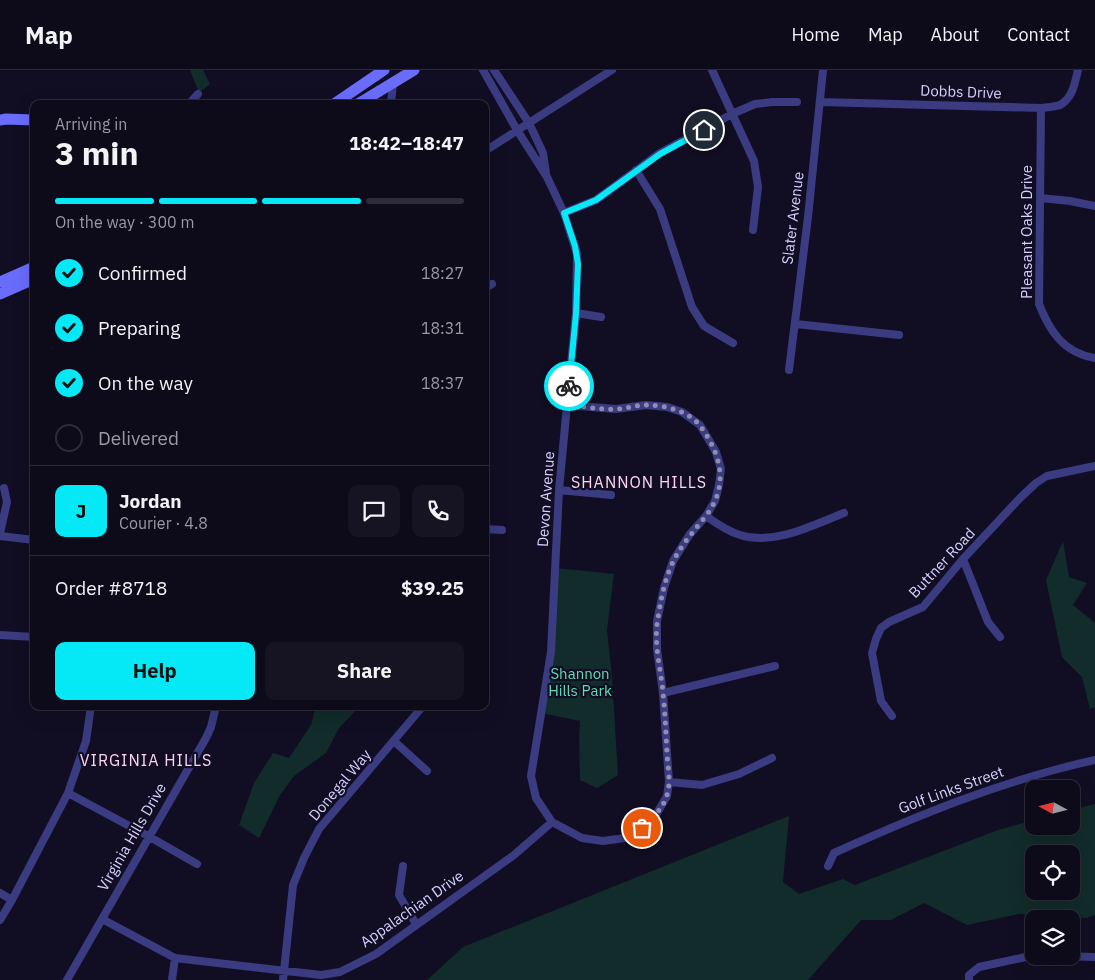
<!DOCTYPE html>
<html lang="en">
<head>
<meta charset="utf-8">
<style>
	:root { --surface:#0d0a1a; --page:#161323; --text:#f1f3f6; --muted:#9a9aa2; --line:#2d2b39; --accent:#05e9f6 }
	body { margin:0; font-family:"IBM Plex Sans",sans-serif; background:var(--page); color:var(--text); height:100vh; display:flex; flex-direction:column; font-size:19px; white-space:nowrap }
	* { box-sizing:border-box; margin:0 }
	p { font-size:16px; color:var(--muted) }
	.icon { flex:none; width:28px; height:28px; fill:none; stroke:currentColor; stroke-width:2; stroke-linecap:round; stroke-linejoin:round }
	.map { position:relative; flex:1; overflow:hidden }
	.panel { position:absolute; left:30px; top:30px; width:459px; height:610px; display:flex; flex-direction:column; background:var(--surface); border-radius:10px; box-shadow:0 5px 20px #0002,0 0 0 1px var(--line) }
	.panel>* { flex:none }
	.needle { width:32px; rotate:277deg }
	.buttons { position:absolute; left:1025px; top:710px; display:grid; gap:10px }
	.buttons a { display:grid; place-items:center; width:55px; height:55px; border-radius:10px; background:var(--surface); box-shadow:0 5px 20px #0002,0 0 0 1px var(--line); font-size:25px }
	.pin { position:absolute; display:grid; place-items:center; width:42px; height:42px; color:#fff; margin:-21px; border:2px solid #fff; border-radius:50%; box-shadow:0 1px 5px #0007 }
	.courier { position:absolute; display:grid; place-items:center; width:50px; height:50px; margin:-25px; border:4px solid #05e9f6; border-radius:50%; background:#fff; color:#222; box-shadow:0 1px 6px #0007 }
	.overview em { font-style:normal; font-weight:700 }
	.overview div { display:flex; flex-direction:column-reverse }
	.overview { display:flex; align-items:center; justify-content:space-between; height:85px; padding:0 25px }
	h1 { font-size:32px; font-weight:700; line-height:38px }
	.bar { display:grid; grid-template-columns:repeat(4,1fr); gap:8px 5px; align-content:center; height:60px; padding:0 25px }
	.bar i { height:6px; border-radius:4px; background:var(--line) }
	.bar .current { background:var(--accent) }
	.bar p { grid-column:span 4 }
	.line { display:flex; align-items:center; gap:12px; padding:0 25px; border-top:1px solid var(--line) }
	.line div { flex:1 }
	.round { display:grid; place-items:center; flex:none; width:52px; height:52px; border-radius:10px; background:var(--page) }
	ol { padding:0 25px; list-style:none }
	li { display:flex; align-items:center; gap:15px; height:55px }
	li p { margin-inline-start:auto }
	li .icon { padding:5px; border-radius:50%; background:var(--accent); color:#111; stroke-width:4 }
	li:last-child { color:var(--muted) }
	li i { width:28px; height:28px; border:2px solid var(--line); border-radius:50% }
	.action { display:flex; gap:10px; margin-top:auto; padding:10px 25px }
	.action a { flex:1; height:58px; border-radius:10px; background:var(--accent); color:#111; font-size:20px; font-weight:700; line-height:58px; text-align:center }
	.action a+a { background:var(--page); color:var(--text) }
	header { display:flex; align-items:center; gap:30px; box-sizing:border-box; height:70px; padding:0 25px; background:var(--surface); border-bottom:1px solid var(--line) }
	header strong { font-size:24px }
	nav { display:flex; gap:28px; margin-inline-start:auto; font-size:18px }
	.map>svg:first-child { display:block }
	.green { fill:#112c2a; fill-rule:evenodd }
	.lines { fill:none; stroke-linecap:round; stroke-linejoin:round }
	.street { stroke:#3a3b81; stroke-width:8 }
	.secondary { stroke:#6a6cfc; stroke-width:11 }
	.done { stroke:#908db1; stroke-width:5; stroke-dasharray:0 9 }
	.route { stroke:#05e9f6; stroke-width:6 }
	.labels { text-anchor:middle; stroke-width:4.5; stroke-linejoin:round; paint-order:stroke }
	.street-label { font-size:15px; fill:#d4d1fe; stroke:#110e23 }
	.park-label { font-size:15px; fill:#5eddb7; stroke:#110e23 }
	.neighbourhood-label { font-size:16px; letter-spacing:1px; fill:#fed3f0; stroke:#110e23 }
</style>
</head>
<body>
<header>
<strong>Map</strong>
<nav><a>Home</a><a>Map</a><a>About</a><a>Contact</a></nav>
</header>
<div class="map">
<svg width="1095" height="910" viewBox="0 0 1095 910">
	<rect width="100%" height="100%" fill="#110e23"/>
	<path class="green" d="M 190,0 L 203,0 L 210,14 L 199,23 Z
		M 1063,471 L 1069,507 L 1087,513 L 1073,535 L 1095,553 L 1095,637 L 1090,639 L 1082,607 L 1062,587 L 1046,510 Z
		M 556,498 L 614,504 L 607,560 L 612,608 L 618,705 L 597,718 L 580,710 L 579,666 L 580,651 L 541,643 Z
		M 316,636 L 360,636 L 339,658 L 326,683 L 294,706 L 280,725 L 259,768 L 239,755 L 254,713 L 273,683 L 289,688 L 311,655 Z
		M 1095,734 L 1095,845 L 1087,848 L 1019,844 L 967,855 L 924,833 L 891,850 L 861,850 L 808,910 L 427,910 L 463,877 L 789,746 L 783,812 L 799,824 L 843,809 L 855,815 L 998,760 L 1034,750 L 1034,756 L 1071,756 L 1071,740 ZM 1034,784 L 1071,784 L 1071,821 L 1034,821 Z"/>
	<g class="lines">
		<path class="street" d="M 483,0 L 517,60 L 547,107 L 564,143 L 577,184 L 576,243 L 567,335 L 559,420 L 551,582 L 531,706 L 536,728 L 552,752 L 582,768 L 603,771 L 625,768 L 642,758 L 657,743 L 667,726 L 669,712 L 663,623 L 657,579 L 657,551 L 664,518 L 673,491 L 690,464 L 706,446 L 715,431 L 719,415 L 721,399 L 716,382 L 700,355 L 682,342 L 667,337 L 646,335 L 616,339 L 567,335
			M 494,0 L 529,53 L 543,83 L 546,103
			M 712,0 L 754,91 L 758,117 L 753,160
			M 820,32 L 1041,38 C 1046,37 1055,37 1060,35 C 1073,28 1075,12 1078,0
			M 189,34 L 198,24
			M 391,34 L 393,13
			M 1041,38 L 1039,234 C 1050,262 1064,283 1095,288
			M 485,81 L 612,0
			M 636,100 L 660,139 L 692,237 L 704,256 L 733,273
			M 1041,128 L 1070,131 L 1095,136
			M 564,143 L 596,130 L 660,83 L 732,44 L 755,34 L 772,32 L 797,32
			M 485,218 L 492,214
			M 576,243 L 601,247
			M 796,254 L 899,265
			M 789,300 L 808,147 L 823,0
			M 559,420 L 611,425
			M 706,446 C 717,454 727,461 740,465 C 774,476 813,455 844,443
			M 485,459 L 502,460
			M 0,463 L 7,432 L 4,418
			M 0,466 L 34,470
			M 963,489 L 988,552 L 1000,567
			M 0,565 L 34,567
			M 663,623 L 775,596
			M 892,646 L 881,631 L 872,583 L 876,569 L 881,558 L 889,552 L 923,537 L 963,489 L 1020,428 L 1036,413 L 1047,406 L 1095,396
			M 395,672 L 427,701
			M 669,712 L 702,715 L 739,704 L 772,688
			M 68,723 L 148,766 L 197,794
			M 403,796 L 399,825 L 416,854
			M 828,796 L 834,783 C 918,745 1004,710 1095,690
			M 0,823 L 12,830
			M 102,849 L 175,888 L 321,905 L 340,902 L 376,884 L 514,785 L 552,752
			M 0,850 L 12,830 L 68,723 L 86,671 L 91,636
			M 1058,886 L 1095,887
			M 67,910 L 206,668 L 211,657 L 216,636
			M 172,910 L 175,888
			M 283,910 L 293,815 L 304,788 L 319,759 L 423,636
			M 969,910 L 969,905 L 979,897 L 1026,887 L 1048,886"/>
		<path class="secondary" d="M 334,34 L 384,0
			M 358,34 L 414,0
			M 0,50 L 6,49 L 34,50
			M 0,212 L 34,197
			M 0,224 L 34,209"/>
	</g>
	<g class="lines">
		<path class="done" d="M 569,316 L 567,335 C 583,336 600,340 616,339 C 626,339 636,335 646,335 C 665,335 690,341 701,357 C 722,386 729,417 705,447 C 694,461 682,474 674,490 C 665,507 661,529 658,548 C 653,573 661,599 663,623 C 665,643 666,664 667,684 C 668,698 671,712 667,725 C 663,739 652,748 642,758"/>
		<path class="route" d="M 569,316 L 576,244 L 578,194 L 575,176 L 564,143 L 596,130 L 660,84 L 704,60"/>
	</g>
	<g class="labels">
		<g class="street-label">
			<text transform="translate(961 22) rotate(2)" y="5">Dobbs Drive</text>
			<text transform="translate(793 148) rotate(-83)" y="5">Slater Avenue</text>
			<text transform="translate(1027 162) rotate(-90)" y="5">Pleasant Oaks Drive</text>
			<text transform="translate(546 429) rotate(-86)" y="5">Devon Avenue</text>
			<text transform="translate(942 493) rotate(-47)" y="5">Buttner Road</text>
			<text transform="translate(340 715) rotate(-50)" y="5">Donegal Way</text>
			<text transform="translate(951 720) rotate(-20)" y="5">Golf Links Street</text>
			<text transform="translate(132 767) rotate(-60)" y="5">Virginia Hills Drive</text>
			<text transform="translate(412 839) rotate(-35)" y="5">Appalachian Drive</text>
		</g>
		<g class="park-label">
			<text x="580" y="609">Shannon<tspan x="580" dy="17">Hills Park</tspan></text>
		</g>
		<g class="neighbourhood-label">
			<text x="639" y="418">SHANNON HILLS</text>
			<text x="146" y="696">VIRGINIA HILLS</text>
		</g>
	</g>
</svg>
<div class="buttons">
<a><svg class="needle" viewBox="-14 -14 28 28"><path d="M0-13l5 13h-10z" fill="#e53935"/><path d="M0 13l5-13h-10z" fill="#9a9aa2"/></svg></a>
<a><svg class="icon" aria-label="locate" viewBox="0 0 24 24"><circle cx="12" cy="12" r="6"/><path d="M12 2v4M12 18v4M2 12h4M18 12h4"/></svg></a>
<a><svg class="icon" aria-label="layers" viewBox="0 0 24 24"><path d="M12 4l9 5-9 5-9-5zM3 14l9 5 9-5"/></svg></a>
</div>
<div class="pin" style="left:642px;top:758px;background:#ea580c"><svg class="icon" aria-label="bag" viewBox="0 0 24 24"><path d="M5 8h14l-1 12H6zM9 8a3 3 0 0 1 6 0"/></svg></div>
<div class="pin" style="left:704px;top:60px;background:#1f2937"><svg class="icon" aria-label="home" viewBox="0 0 24 24"><path d="M3 11l9-7 9 7M6 9v11h12V9"/></svg></div>
<div class="courier" style="left:569px;top:316px"><svg class="icon" aria-label="bike" viewBox="0 0 24 24"><circle cx="6" cy="16" r="4"/><circle cx="18" cy="16" r="4"/><path d="M6 16l4-8h5l3 8M10 8l3 8H6M13 5h3"/></svg></div>
<section class="panel">
<div class="overview"><div><h1>3 min</h1><p>Arriving in</p></div><em>18:42–18:47</em></div>
<div class="bar"><i class="current"></i><i class="current"></i><i class="current"></i><i></i><p>On the way · 300 m</p></div>
<ol>
<li><svg class="icon" aria-label="check" viewBox="0 0 24 24"><path d="M5 12l5 5 9-10"/></svg>Confirmed<p>18:27</p></li>
<li><svg class="icon" aria-label="check" viewBox="0 0 24 24"><path d="M5 12l5 5 9-10"/></svg>Preparing<p>18:31</p></li>
<li><svg class="icon" aria-label="check" viewBox="0 0 24 24"><path d="M5 12l5 5 9-10"/></svg>On the way<p>18:37</p></li>
<li><i></i>Delivered</li>
</ol>
<div class="line" style="height:90px"><b class="round" style="background:var(--accent);color:#111">J</b><div><b>Jordan</b><p>Courier · 4.8</p></div><a class="round"><svg class="icon" aria-label="chat" viewBox="0 0 24 24"><path d="M4 5h16v11H9l-5 4z"/></svg></a><a class="round"><svg class="icon" aria-label="phone" viewBox="0 0 24 24"><path d="M5 4h4l2 5-3 2q2 4 5 5l2-3 5 2v4C11 20 4 13 5 4z"/></svg></a></div>
<div class="line" style="height:65px"><div>Order #8718</div><b>$39.25</b></div>
<div class="action"><a>Help</a><a>Share</a></div>
</section>
</div>
</body>
</html>
